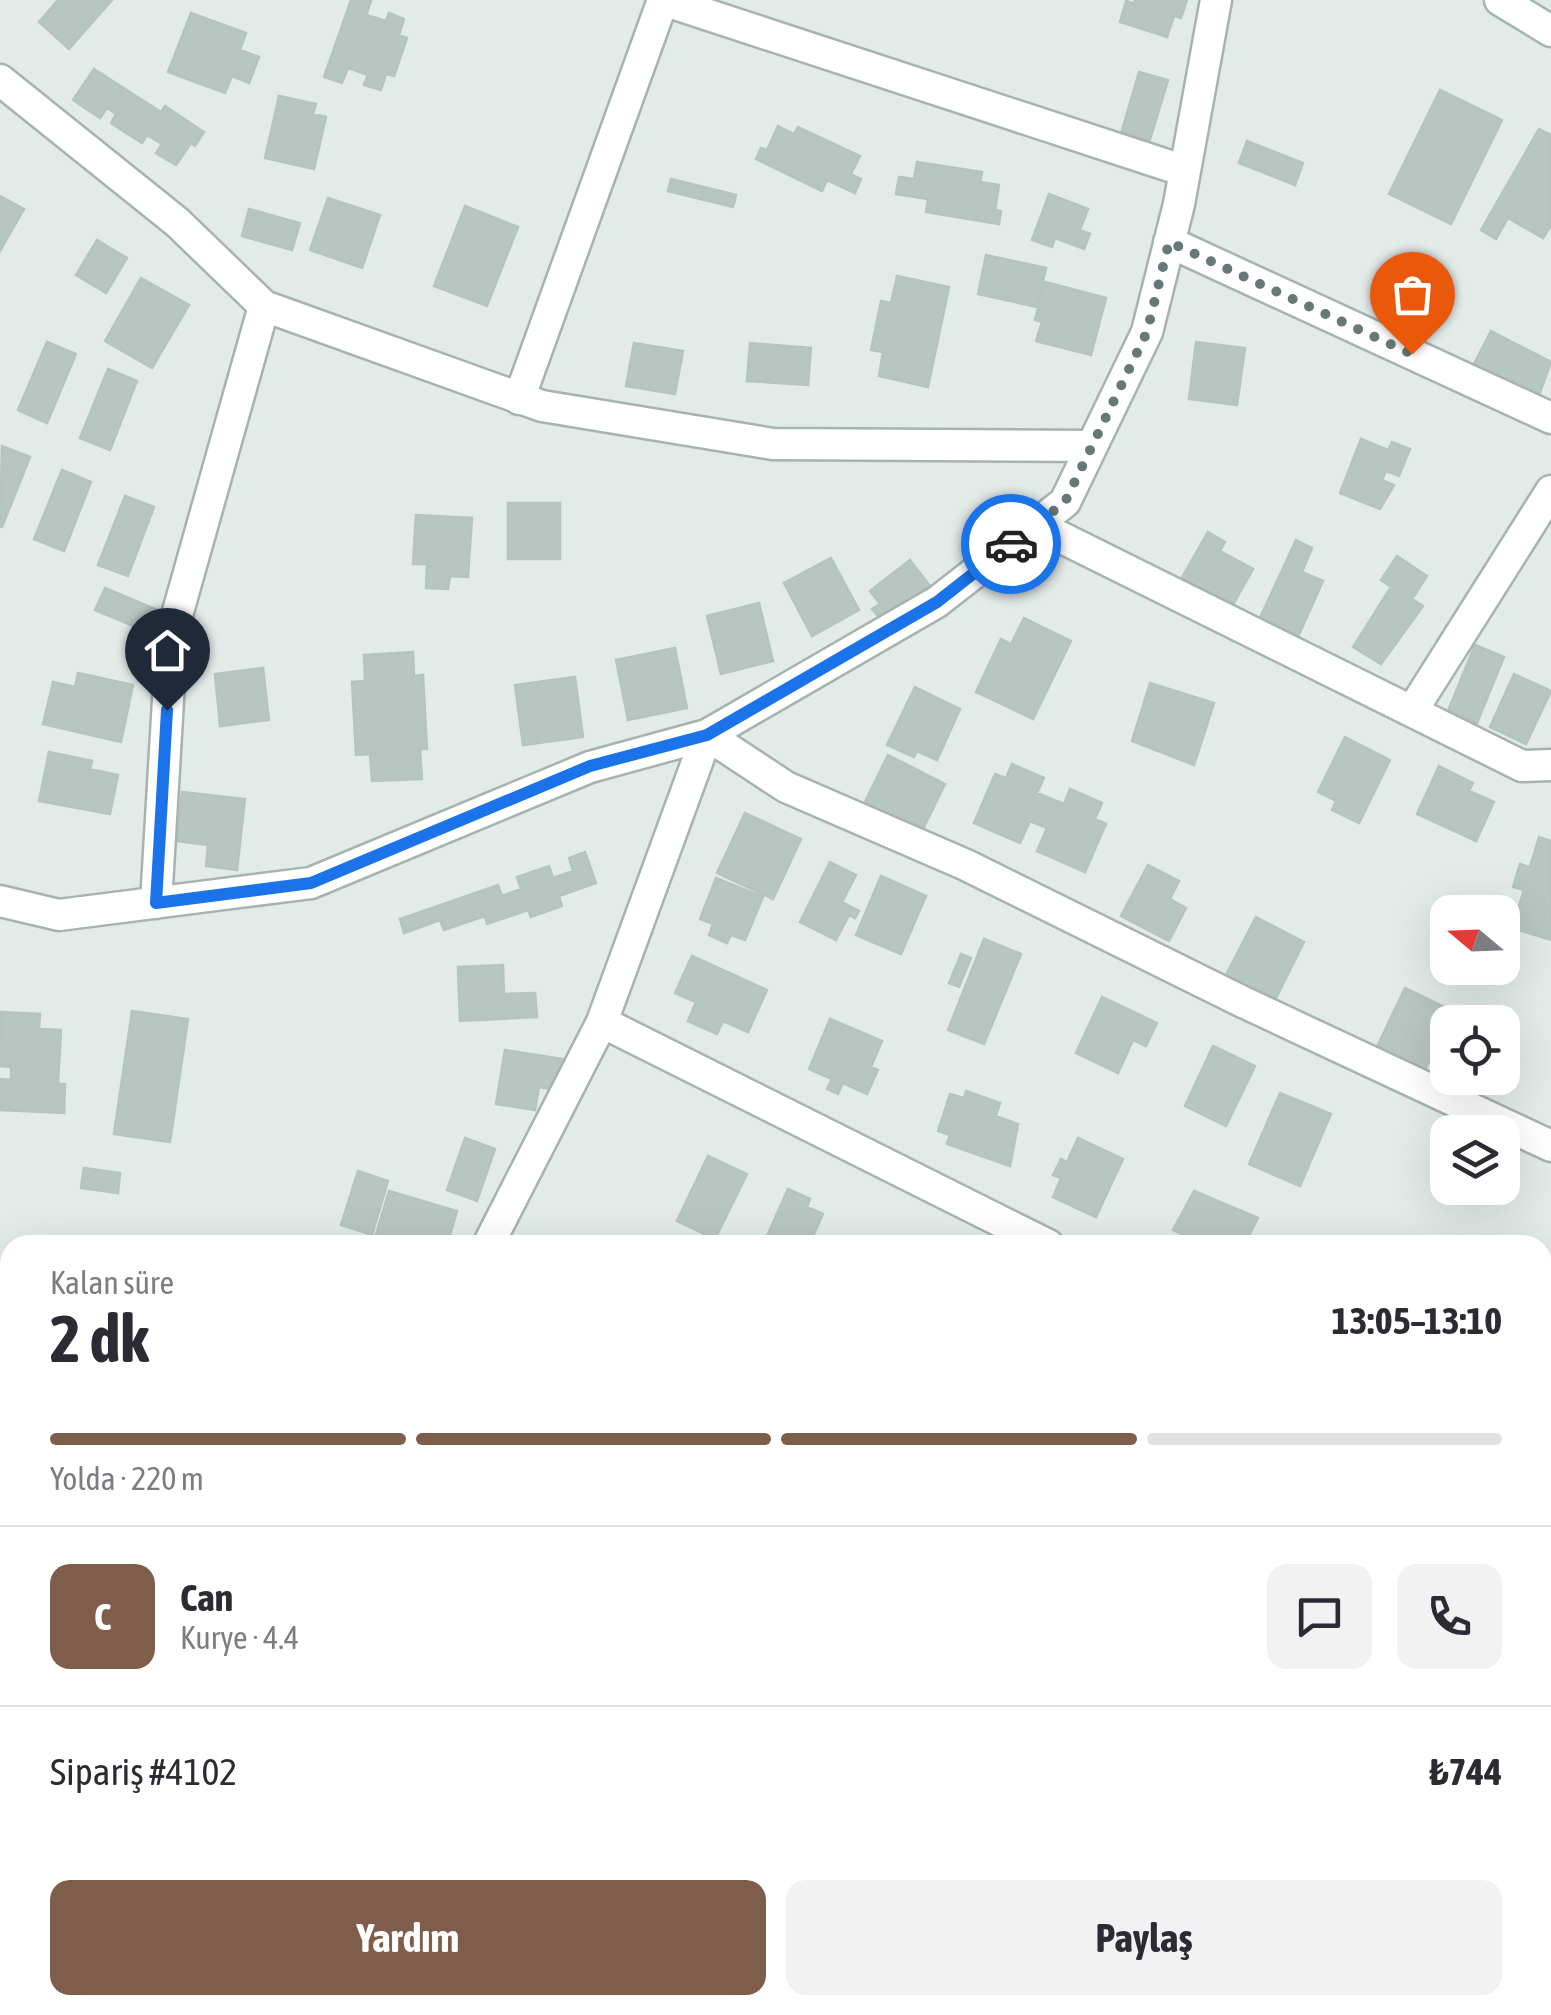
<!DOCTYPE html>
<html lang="tr">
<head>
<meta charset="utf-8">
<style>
	:root { --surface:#fff; --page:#f2f2f3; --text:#2b2b33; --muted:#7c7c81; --line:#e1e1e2; --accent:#7e5e4b }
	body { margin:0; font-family:"Asap Condensed",sans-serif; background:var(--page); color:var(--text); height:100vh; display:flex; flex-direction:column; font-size:38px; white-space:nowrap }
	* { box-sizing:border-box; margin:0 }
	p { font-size:32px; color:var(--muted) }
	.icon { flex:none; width:55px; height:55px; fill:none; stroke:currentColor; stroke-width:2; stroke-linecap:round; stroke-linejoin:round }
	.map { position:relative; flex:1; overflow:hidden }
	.panel { position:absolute; left:0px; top:1235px; width:1552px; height:780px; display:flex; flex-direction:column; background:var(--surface); border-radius:30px 30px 0 0; box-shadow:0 10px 40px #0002 }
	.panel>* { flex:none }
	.needle { width:65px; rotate:289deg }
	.controls { position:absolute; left:1430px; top:895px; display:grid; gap:20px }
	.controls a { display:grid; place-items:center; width:90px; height:90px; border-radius:20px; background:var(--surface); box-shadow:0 10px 40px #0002; font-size:50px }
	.pin { position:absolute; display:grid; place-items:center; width:85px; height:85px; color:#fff; margin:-102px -42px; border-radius:50% 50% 50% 0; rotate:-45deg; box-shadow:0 0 10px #0007 }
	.pin .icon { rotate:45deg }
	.courier { position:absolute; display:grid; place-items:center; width:100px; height:100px; margin:-50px; border:8px solid #1a73e8; border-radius:50%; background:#fff; color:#222; box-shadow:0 2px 12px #0007 }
	.summary em { font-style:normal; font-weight:700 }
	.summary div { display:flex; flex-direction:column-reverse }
	.summary { display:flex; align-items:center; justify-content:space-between; height:170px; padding:0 50px }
	h1 { font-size:65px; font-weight:700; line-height:75px }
	.bar { display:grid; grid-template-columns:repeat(4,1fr); gap:15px 10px; align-content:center; height:120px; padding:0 50px }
	.bar i { height:12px; border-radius:8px; background:var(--line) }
	.bar .on { background:var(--accent) }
	.bar p { grid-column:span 4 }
	.line { display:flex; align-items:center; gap:25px; padding:0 50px; border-top:2px solid var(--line) }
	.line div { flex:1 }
	.round { display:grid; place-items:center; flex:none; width:105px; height:105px; border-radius:20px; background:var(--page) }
	.primary-button { display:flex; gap:20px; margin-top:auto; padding:20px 50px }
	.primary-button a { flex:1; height:115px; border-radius:20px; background:var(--accent); color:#fff; font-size:40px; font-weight:700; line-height:115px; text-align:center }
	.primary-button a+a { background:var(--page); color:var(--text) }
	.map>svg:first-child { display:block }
	.building { fill:#b8c6c2; stroke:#b6c4c1; stroke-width:2.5 }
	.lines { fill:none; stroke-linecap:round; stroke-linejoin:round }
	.minor-casing { stroke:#a6b3b1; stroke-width:35 }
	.secondary-casing { stroke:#a2b6b2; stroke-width:35 }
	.minor { stroke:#fff; stroke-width:30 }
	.secondary { stroke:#fff; stroke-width:30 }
	.done { stroke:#677977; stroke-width:10; stroke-dasharray:0 18 }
	.route { stroke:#1a73e8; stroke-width:12 }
</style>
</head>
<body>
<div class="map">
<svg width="1551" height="2015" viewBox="0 0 1551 2015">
	<rect width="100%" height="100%" fill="#e3ebe9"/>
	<path class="building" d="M 58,0 L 112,0 L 69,49 L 39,22 Z
		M 351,0 L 371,1 L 366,15 L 386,21 L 389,13 L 404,19 L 399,35 L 407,38 L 394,76 L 386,74 L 381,90 L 364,85 L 368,75 L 348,68 L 342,83 L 324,77 Z
		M 1135,0 L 1187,0 L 1181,18 L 1134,4 Z
		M 1126,1 L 1174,16 L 1167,37 L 1120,22 Z
		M 191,13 L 246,33 L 240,50 L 259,57 L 249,83 L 232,76 L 225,93 L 168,72 Z
		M 94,69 L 161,112 L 165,106 L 204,132 L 195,146 L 191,143 L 176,165 L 156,153 L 162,144 L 147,135 L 142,143 L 111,123 L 116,114 L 107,108 L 100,118 L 73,100 Z
		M 1139,72 L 1168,80 L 1146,153 L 1118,144 Z
		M 1440,90 L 1502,120 L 1451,224 L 1389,194 Z
		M 279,96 L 316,104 L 313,114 L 326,117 L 314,169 L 265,158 Z
		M 778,126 L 794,134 L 798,127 L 860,156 L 851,174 L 861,179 L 855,193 L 827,180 L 822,191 L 756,159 L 761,148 L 767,150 Z
		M 1539,129 L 1551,135 L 1551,225 L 1543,238 L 1508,218 L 1496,239 L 1481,230 Z
		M 1247,141 L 1303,163 L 1295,185 L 1239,163 Z
		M 917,162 L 982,172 L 980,182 L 999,185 L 995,210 L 1001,211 L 999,224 L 926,212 L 928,199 L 896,194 L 899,177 L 914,179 Z
		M 671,179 L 736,195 L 733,207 L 668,191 Z
		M 1049,194 L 1088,209 L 1080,230 L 1090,234 L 1084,249 L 1055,238 L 1052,247 L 1032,240 Z
		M 0,196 L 24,209 L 0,251 Z
		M 328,198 L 380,215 L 362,268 L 310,250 Z
		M 465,206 L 518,227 L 487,306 L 434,286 Z
		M 249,209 L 300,223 L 292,250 L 242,236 Z
		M 97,240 L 127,258 L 106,293 L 76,275 Z
		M 986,255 L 1046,268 L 1037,307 L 978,294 Z
		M 897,276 L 949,287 L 928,387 L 879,376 L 883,352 L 871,350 L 881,301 L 891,303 Z
		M 141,278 L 189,305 L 152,368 L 105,341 Z
		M 1045,282 L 1106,298 L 1091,355 L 1036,341 L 1042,322 L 1035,320 Z
		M 1491,331 L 1551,362 L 1538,398 L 1474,364 Z
		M 47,342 L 76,354 L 47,423 L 18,410 Z
		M 1196,342 L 1245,348 L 1237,405 L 1189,399 Z
		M 634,343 L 683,351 L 675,394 L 626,386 Z
		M 750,343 L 811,348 L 808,385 L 747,381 Z
		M 108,369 L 137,381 L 110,450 L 80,438 Z
		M 1361,439 L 1388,450 L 1392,442 L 1410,449 L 1399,476 L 1386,471 L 1382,480 L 1394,485 L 1380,509 L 1340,493 Z
		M 2,446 L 30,457 L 2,527 L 0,526 Z
		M 62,470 L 91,482 L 64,551 L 34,539 Z
		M 125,496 L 154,507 L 128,576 L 98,565 Z
		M 508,503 L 560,503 L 560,559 L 508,559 Z
		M 416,515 L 472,518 L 468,577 L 450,576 L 448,589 L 426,588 L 427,564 L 413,564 Z
		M 1208,532 L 1225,542 L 1220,551 L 1253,569 L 1230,610 L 1180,581 Z
		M 1296,540 L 1312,548 L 1302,572 L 1323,581 L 1297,639 L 1258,622 Z
		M 1397,556 L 1427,576 L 1412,599 L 1423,606 L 1381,664 L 1353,647 L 1391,587 L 1381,580 Z
		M 831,558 L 859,610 L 812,636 L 784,583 Z
		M 910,560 L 930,586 L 883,622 L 872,609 L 880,604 L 870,591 Z
		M 105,588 L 162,612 L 153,634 L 95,610 Z
		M 759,603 L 773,661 L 721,674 L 707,616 Z
		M 1024,618 L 1071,641 L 1033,719 L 976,692 L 1001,639 L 1011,644 Z
		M 1475,645 L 1504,657 L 1477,723 L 1448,711 Z
		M 675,648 L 687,708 L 628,720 L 616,660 Z
		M 413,652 L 414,676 L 423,675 L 427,749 L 420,749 L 422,779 L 372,781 L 370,754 L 356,755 L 352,682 L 365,681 L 364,655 Z
		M 263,668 L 269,720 L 220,726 L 215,674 Z
		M 78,673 L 133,685 L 121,742 L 43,724 L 53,682 L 75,687 Z
		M 1514,674 L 1551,691 L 1526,744 L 1490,727 Z
		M 575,677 L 583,737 L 523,745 L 515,685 Z
		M 1150,683 L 1214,703 L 1194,765 L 1132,741 Z
		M 915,687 L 960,709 L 937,760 L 917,751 L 914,757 L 887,745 Z
		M 1345,737 L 1390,760 L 1359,823 L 1332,810 L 1336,801 L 1318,792 Z
		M 49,752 L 92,761 L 90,769 L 118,775 L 110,814 L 39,801 Z
		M 888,755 L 945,784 L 920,835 L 863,806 Z
		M 1012,764 L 1044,778 L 1037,793 L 1064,804 L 1070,789 L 1102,803 L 1095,819 L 1106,824 L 1085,872 L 1037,851 L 1047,828 L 1030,821 L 1020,843 L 974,823 L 995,774 L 1006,778 Z
		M 1439,766 L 1473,783 L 1469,791 L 1494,802 L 1476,841 L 1417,814 Z
		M 182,792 L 245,799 L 237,870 L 206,866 L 208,845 L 176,841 Z
		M 745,813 L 801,839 L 773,899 L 717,873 Z
		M 1539,837 L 1551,841 L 1551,940 L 1512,928 L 1524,890 L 1513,887 L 1520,864 L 1530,867 Z
		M 585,852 L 596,883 L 559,896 L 562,906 L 531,917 L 528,910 L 487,924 L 485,916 L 444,930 L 440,920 L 404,933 L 400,919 L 498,885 L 502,896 L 521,889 L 517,877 L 549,866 L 553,878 L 573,871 L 569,858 Z
		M 830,862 L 856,875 L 842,902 L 859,911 L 855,918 L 849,915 L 836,940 L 800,922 Z
		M 1148,865 L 1179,881 L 1170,899 L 1186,908 L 1169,941 L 1121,916 Z
		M 881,876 L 926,896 L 901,954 L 856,935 Z
		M 716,878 L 763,897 L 745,940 L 731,935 L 727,943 L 709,935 L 713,924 L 700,919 Z
		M 1256,917 L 1304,942 L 1274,1002 L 1225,977 Z
		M 984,939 L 1021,954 L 984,1044 L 948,1030 Z
		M 961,954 L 971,958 L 959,987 L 949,983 Z
		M 692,956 L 767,990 L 748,1032 L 723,1021 L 717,1034 L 688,1021 L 696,1002 L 675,993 Z
		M 503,965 L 504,994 L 535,993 L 537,1017 L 460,1021 L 458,967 Z
		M 1405,988 L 1453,1011 L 1423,1074 L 1375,1051 Z
		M 1102,997 L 1157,1023 L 1146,1046 L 1133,1040 L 1118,1073 L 1076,1053 Z
		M 132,1011 L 188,1019 L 170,1142 L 114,1134 Z
		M 1,1012 L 40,1014 L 39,1029 L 61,1030 L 58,1084 L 65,1084 L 64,1113 L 0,1110 L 0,1079 L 11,1080 L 11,1067 L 0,1066 Z
		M 830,1019 L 882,1041 L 871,1067 L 878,1070 L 867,1094 L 843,1083 L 838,1094 L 827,1089 L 832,1079 L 809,1069 Z
		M 1213,1046 L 1255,1066 L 1226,1126 L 1185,1106 Z
		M 505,1050 L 563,1059 L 557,1090 L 539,1087 L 535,1110 L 496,1104 Z
		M 966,1091 L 1000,1103 L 996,1116 L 1018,1124 L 1010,1166 L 947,1144 L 950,1135 L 938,1131 L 950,1094 L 964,1098 Z
		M 1280,1093 L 1331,1114 L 1300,1186 L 1249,1164 Z
		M 465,1138 L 495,1149 L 477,1201 L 447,1190 Z
		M 1078,1138 L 1123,1159 L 1096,1217 L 1053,1197 L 1061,1178 L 1053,1175 L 1061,1159 L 1067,1162 Z
		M 708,1156 L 747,1174 L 715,1239 L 677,1221 Z
		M 84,1168 L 120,1173 L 118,1193 L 81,1188 Z
		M 358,1171 L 388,1181 L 372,1235 L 341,1225 Z
		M 788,1189 L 810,1199 L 807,1207 L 823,1214 L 809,1245 L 763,1245 Z
		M 389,1191 L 457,1211 L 447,1245 L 374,1241 Z
		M 1194,1191 L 1258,1218 L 1244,1245 L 1187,1245 L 1190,1238 L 1173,1230 Z
		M 0,1421 L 10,1422 L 10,1484 L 0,1483 Z
		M 1542,1518 L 1551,1524 L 1551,1545 L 1542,1557 Z
		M 1542,1762 L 1551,1768 L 1551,1805 L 1542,1818 Z
		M 1544,1926 L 1551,1932 L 1551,1996 L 1542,1988 Z
		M 255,2005 L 250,2015 L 220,2015 L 203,2006 Z
		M 267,2005 L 322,2005 L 318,2015 L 263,2015 Z
		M 969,2005 L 1004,2005 L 1016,2015 L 960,2015 Z
		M 1079,2005 L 1140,2005 L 1131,2015 L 1072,2015 Z
		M 1457,2005 L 1523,2005 L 1526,2008 L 1519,2015 L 1467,2015 Z"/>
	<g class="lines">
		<defs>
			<path id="minor" d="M 666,1 L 1185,171
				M 0,80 L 177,222 L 264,306
				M 1169,242 L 1551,418
				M 519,399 L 663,0
				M 1036,525 L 1522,766 L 1551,765
				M 1412,711 L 1551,491
				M 0,901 L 59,915 L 311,883 L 590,767 L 707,735 L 786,787 L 966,865 L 1243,1002 L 1551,1146
				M 156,903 L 172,633 L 264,306 L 542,406 L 773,444 L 1091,446
				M 602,1022 L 1048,1245
				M 488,1245 L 602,1022 L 707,735 L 937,602 L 1065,502 L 1147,332 L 1179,204 L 1216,0
				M 0,1347 L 10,1345
				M 1542,1428 L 1551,1433
				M 0,1825 L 10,1836
				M 1542,1859 L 1551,1865
				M 91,2005 L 112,2015
				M 385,2005 L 403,2015
				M 1245,2005 L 1257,2015
				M 53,2015 L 57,2005
				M 351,2015 L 356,2005
				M 496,2015 L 503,2005
				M 771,2015 L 777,2005
				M 909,2015 L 915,2005"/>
			<path id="secondary" d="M 1500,0 L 1551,31"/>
		</defs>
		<use href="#minor" class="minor-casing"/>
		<use href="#secondary" class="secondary-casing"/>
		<use href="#minor" class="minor"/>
		<use href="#secondary" class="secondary"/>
	</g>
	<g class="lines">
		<path class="done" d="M 1011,544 L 1065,502 L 1147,332 L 1169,242 L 1412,354"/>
		<path class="route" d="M 167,710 L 156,903 L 311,883 L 590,766 L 707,735 L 937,602 L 1011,544"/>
	</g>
</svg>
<div class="controls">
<a><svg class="needle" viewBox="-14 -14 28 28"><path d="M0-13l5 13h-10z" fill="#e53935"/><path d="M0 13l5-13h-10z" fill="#7c7c81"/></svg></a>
<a><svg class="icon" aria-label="locate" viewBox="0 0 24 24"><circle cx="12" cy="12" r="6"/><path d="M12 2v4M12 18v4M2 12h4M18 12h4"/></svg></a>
<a><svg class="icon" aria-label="layers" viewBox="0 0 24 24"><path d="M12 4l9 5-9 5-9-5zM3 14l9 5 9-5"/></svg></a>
</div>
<div class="pin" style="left:1412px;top:354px;background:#ea580c"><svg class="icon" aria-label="bag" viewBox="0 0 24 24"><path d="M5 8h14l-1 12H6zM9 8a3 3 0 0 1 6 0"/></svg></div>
<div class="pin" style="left:167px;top:710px;background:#1f2937"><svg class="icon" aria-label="home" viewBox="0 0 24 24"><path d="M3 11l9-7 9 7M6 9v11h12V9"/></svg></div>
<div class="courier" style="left:1011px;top:544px"><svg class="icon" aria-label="car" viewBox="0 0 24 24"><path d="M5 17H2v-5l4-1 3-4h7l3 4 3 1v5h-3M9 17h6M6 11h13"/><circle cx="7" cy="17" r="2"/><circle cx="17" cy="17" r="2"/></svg></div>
<section class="panel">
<div class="summary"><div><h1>2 dk</h1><p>Kalan süre</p></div><em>13:05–13:10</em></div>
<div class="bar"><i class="on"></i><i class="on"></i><i class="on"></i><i></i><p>Yolda · 220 m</p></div>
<div class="line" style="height:180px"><b class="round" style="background:var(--accent);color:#fff">C</b><div><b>Can</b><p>Kurye · 4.4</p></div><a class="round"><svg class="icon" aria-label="chat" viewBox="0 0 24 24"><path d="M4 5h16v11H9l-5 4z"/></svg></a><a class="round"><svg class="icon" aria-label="phone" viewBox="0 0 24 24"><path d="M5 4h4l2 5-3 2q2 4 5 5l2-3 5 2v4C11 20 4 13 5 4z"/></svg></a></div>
<div class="line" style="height:130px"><div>Sipariş #4102</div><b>₺744</b></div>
<div class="primary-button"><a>Yardım</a><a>Paylaş</a></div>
</section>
</div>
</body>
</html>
